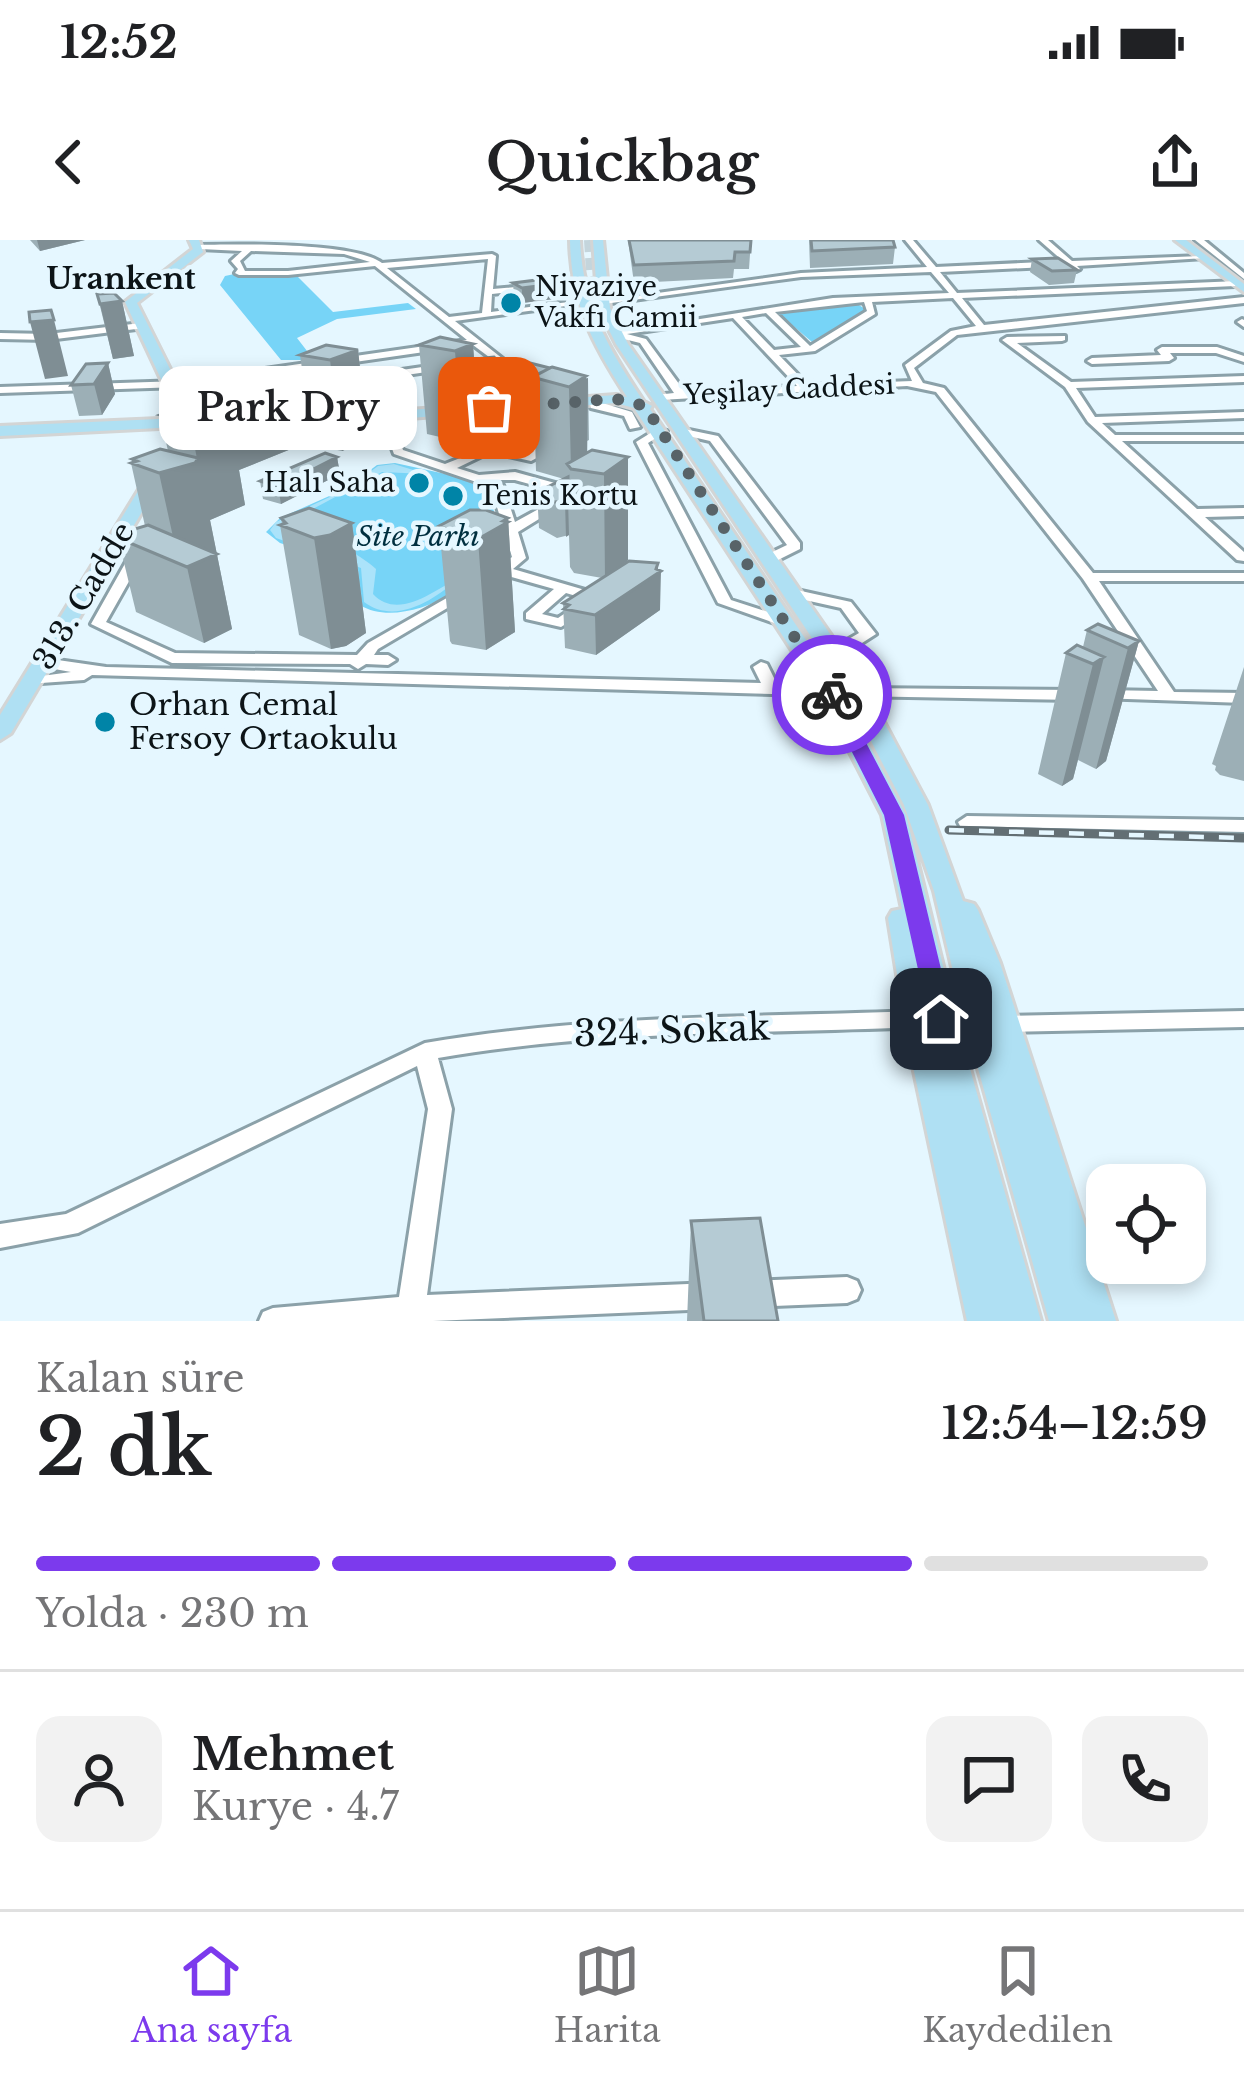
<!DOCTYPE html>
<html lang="tr">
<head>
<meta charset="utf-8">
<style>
	:root { --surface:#fff; --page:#f2f2f2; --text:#202124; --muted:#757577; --line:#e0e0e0; --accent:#7c3aed }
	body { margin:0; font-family:"Libre Baskerville",serif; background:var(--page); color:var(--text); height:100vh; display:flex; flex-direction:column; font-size:45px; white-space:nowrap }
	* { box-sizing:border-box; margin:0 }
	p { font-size:39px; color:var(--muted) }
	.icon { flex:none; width:66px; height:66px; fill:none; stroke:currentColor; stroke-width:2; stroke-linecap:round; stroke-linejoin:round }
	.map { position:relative; height:1081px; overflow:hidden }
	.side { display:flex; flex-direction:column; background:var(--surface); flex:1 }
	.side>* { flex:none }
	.buttons { position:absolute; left:1086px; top:924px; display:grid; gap:24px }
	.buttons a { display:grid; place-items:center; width:120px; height:120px; border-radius:24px; background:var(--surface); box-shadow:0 6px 18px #0003; font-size:60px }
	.pin { position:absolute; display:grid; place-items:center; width:102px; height:102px; color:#fff; margin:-51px; border-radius:24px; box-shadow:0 6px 18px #0006 }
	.courier { position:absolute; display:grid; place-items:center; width:120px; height:120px; margin:-60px; border:9px solid #7c3aed; border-radius:50%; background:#fff; color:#222; box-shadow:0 3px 15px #0007 }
	.bubble { position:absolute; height:84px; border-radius:24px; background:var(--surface); box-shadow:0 6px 18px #0003; font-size:39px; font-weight:600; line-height:84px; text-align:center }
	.overview em { font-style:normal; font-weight:600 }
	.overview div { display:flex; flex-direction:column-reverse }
	.overview { display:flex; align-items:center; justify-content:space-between; height:204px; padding:0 36px }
	h1 { font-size:78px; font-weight:600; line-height:90px }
	.bar { display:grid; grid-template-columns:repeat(4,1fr); gap:18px 12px; align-content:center; height:144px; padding:0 36px }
	.bar i { height:15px; border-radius:9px; background:var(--line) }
	.bar .current { background:var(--accent) }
	.bar p { grid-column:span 4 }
	.line { display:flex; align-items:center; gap:30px; padding:0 36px; border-top:3px solid var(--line) }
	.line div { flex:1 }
	.round { display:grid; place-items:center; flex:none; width:126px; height:126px; border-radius:24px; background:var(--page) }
	.status { display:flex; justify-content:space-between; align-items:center; height:84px; padding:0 60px; background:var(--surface); direction:ltr }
	.status svg { height:33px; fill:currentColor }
	header { display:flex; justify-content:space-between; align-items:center; height:156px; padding:0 36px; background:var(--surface); font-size:54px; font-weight:600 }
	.dock { display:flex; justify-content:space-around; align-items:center; height:168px; border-top:3px solid var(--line); background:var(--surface); font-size:33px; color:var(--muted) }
	.dock a { display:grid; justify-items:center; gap:6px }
	.dock .current { color:var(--accent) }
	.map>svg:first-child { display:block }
	.green { fill:#77d4f7 }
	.water { fill:#abe3fa }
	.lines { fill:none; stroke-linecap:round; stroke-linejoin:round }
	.major-tunnel { stroke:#c4d5dc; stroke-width:12; stroke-dasharray:12 6; stroke-linecap:butt }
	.minor-casing { stroke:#8ba1a9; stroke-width:6 }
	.major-casing { stroke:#d3d5d5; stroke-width:6 }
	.minor { fill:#fff; fill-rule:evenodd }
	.major { fill:#afe0f3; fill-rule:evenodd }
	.rail-casing { stroke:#636f74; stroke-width:9 }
	.rail { stroke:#e5f7ff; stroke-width:4.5; stroke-dasharray:15; stroke-linecap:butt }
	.wall { fill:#9cafb6 }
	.shaded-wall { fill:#7f8e94 }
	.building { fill:#b5cbd4; stroke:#7f8e94; stroke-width:3 }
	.route { fill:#7c3aed }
	.done { stroke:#586368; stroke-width:12; stroke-dasharray:0 21.6 }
	.poi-dot { fill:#0084a7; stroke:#e5f7ff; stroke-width:4.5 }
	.labels { text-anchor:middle; stroke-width:9; stroke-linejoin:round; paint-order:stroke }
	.far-poi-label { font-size:27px; fill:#0c1417; stroke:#e5f7ff; text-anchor:start }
	.far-street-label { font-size:27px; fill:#0c1417; stroke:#e5f7ff }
	.far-park-label { font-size:27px; font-style:italic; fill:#002f3f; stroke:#e5f7ff }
	.far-quarter-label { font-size:30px; font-weight:bold; fill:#0c1417; stroke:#e5f7ff }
	.street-label { font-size:30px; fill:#0c1417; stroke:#e5f7ff }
	.poi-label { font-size:30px; fill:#0c1417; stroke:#e5f7ff; text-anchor:start }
	.near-street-label { font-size:36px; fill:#0c1417; stroke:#e5f7ff }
</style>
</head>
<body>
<div class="status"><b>12:52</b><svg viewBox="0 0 49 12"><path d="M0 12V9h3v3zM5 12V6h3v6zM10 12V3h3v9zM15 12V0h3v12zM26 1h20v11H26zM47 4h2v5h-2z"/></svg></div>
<header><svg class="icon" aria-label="back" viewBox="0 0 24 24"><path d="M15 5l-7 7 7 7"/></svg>Quickbag<svg class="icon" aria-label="share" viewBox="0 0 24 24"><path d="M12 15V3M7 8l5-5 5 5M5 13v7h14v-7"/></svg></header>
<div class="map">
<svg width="1244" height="1081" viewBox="0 0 1244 1081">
	<rect width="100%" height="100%" fill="#e5f7ff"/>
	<path class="green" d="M 239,33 L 295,34 L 333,72 L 408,63 L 416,69 L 337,79 L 297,98 L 314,120 L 281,120 L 220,45 L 225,36 Z
		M 856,63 L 868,71 L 812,102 L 778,73 Z
		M 395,223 C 426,230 456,235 487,246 L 507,319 C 473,346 402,391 360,365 L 358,328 L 280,303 L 266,292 L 280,278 L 345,249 L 377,225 Z"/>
	<path class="water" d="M 394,224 L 426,234 L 382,232 L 296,278 C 318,293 360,314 376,329 L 373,354 C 398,381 435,350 460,337 C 436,359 396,386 364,362 L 361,328 L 276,298 L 270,290 L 276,282 L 347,249 L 378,226 Z"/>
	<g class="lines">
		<path class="major-tunnel" d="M 590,0 L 592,33 L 604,68"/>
		<defs>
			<path id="minor" d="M 905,0 L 913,0 L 936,27 L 1063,21 L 1039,0 L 1048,0 L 1072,21 L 1201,16 L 1205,18 L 1077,26 L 1080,29 L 1076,31 L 1068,26 L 940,32 L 957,53 L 1238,41 L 1235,46 L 962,58 L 984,85 L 1244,57 L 1244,63 L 957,95 L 914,128 L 923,143 L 944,148 L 1093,333 L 1244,333 L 1244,341 L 1099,341 L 1174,452 L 1244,453 L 1244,463 L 1098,458 L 1096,455 L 1104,450 L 1158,451 L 1083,339 L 936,152 L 907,146 L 660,160 L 655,157 L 656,155 L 674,153 L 640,103 L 616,97 L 611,93 L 833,58 L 949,53 L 931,32 L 801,37 L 604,64 L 600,61 L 801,33 L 927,27 ZM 953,58 L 976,86 L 951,91 L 905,125 L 912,141 L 808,145 L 779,115 L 815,111 L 875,74 L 872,62 ZM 864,62 L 867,71 L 810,106 L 775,72 ZM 766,73 L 801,107 L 774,110 L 742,77 ZM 733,78 L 797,146 L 685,152 L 646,99 L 627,94 Z
				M 1195,0 L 1204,0 L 1244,33 L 1244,39 Z
				M 197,5 C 235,4 355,2 382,23 L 492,14 L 496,16 L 493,49 L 581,41 L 585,44 L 492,54 L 491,72 L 584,60 L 588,63 L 455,81 L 513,127 L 513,131 L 509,132 L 473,105 L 180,147 L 0,153 L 0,147 L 180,141 L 467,100 L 375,26 L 288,35 L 239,35 L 235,33 L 238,29 L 231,21 L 242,11 L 200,9 ZM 251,11 L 344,14 L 370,22 L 288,31 L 245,31 L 240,21 ZM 488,19 L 482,73 L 449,77 L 387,28 Z
				M 1242,79 L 1244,80 L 1244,87 L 1237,82 Z
				M 141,83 L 144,88 L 48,100 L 0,99 L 0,93 L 48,94 Z
				M 1065,96 L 1065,100 L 1062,101 L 1017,103 L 1071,142 L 1244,136 L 1244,142 L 1076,148 L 1095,177 L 1244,172 L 1244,178 L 1102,183 L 1115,195 L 1244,195 L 1244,201 L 1122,201 L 1197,269 L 1244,268 L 1244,276 L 1205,277 L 1244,312 L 1244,321 L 1237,320 L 1088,182 L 1065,147 L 1002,100 L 1007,97 Z
				M 1162,107 L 1217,107 L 1244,116 L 1244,122 L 1216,113 L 1170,113 L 1174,118 L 1169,121 L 1092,124 L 1087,121 L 1092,118 L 1161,115 L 1157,110 Z
				M 443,124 L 448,127 L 447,129 L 257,157 L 252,154 L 257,151 Z
				M 589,159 L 632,172 L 640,187 L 630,189 L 624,176 L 591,168 Z
				M 386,173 L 393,180 L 408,179 L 414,182 L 395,186 L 403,210 L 445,224 L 513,197 L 548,208 L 548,212 L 531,221 L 490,212 L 457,228 L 479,235 L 515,232 L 573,248 L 575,251 L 569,255 L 515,240 L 495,240 L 503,245 L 515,282 L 555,260 L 565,263 L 518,292 L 526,318 L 513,329 L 602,355 L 602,361 L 561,387 L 526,379 L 526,373 L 554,349 L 504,335 L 493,341 L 486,337 L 512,317 L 491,247 L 394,214 L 384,187 L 263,194 L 257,191 L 263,188 L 382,180 L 381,176 ZM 513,204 L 534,211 L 529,213 L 502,207 ZM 566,353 L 586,359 L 558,378 L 542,374 Z
				M 657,189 L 667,191 L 648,203 L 731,360 L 790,379 L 790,385 L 780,385 L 718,363 L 636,202 Z
				M 684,189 L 718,196 L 800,303 L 800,309 L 774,322 L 764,322 L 764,316 L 787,305 L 710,201 L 680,194 L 678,192 Z
				M 138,309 L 145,313 L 106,382 L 175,413 L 357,415 L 368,403 L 459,351 L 469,351 L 471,354 L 378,409 L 374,415 L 388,415 L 396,420 L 388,425 L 366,424 L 358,429 L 350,424 L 172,423 L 91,384 L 131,313 Z
				M 792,349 L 851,362 L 876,394 L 840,417 L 828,417 L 826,414 L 828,411 L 859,393 L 841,368 L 787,356 L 787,350 Z
				M 44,418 L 106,427 L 761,443 L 753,427 L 761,422 L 767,424 L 777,444 L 829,445 L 837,450 L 829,455 L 772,454 L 92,435 L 84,440 L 27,444 L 25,441 L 27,438 L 71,432 L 38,426 L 36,423 Z
				M 859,448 L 1076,450 L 1084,455 L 1076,460 L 853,456 L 851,453 L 853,450 Z
				M 967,576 L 1244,580 L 1244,592 L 960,586 L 958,582 Z
				M 920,771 L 928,773 L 931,779 L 928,785 L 920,787 C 759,794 598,790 438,818 L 452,869 L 427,1055 L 712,1043 L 722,1047 L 726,1056 L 722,1065 L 712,1069 L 433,1081 L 259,1081 L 263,1072 L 273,1068 L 399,1057 L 428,869 L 417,826 L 78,993 L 0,1008 L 0,984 L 66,974 L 425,803 C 589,775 754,777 920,771 Z
				M 1244,771 L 1244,787 L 1004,792 L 996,790 L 993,784 L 996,778 L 1004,776 Z
				M 847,1037 L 857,1041 L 861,1050 L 857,1059 L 847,1063 L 751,1067 L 741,1063 L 737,1054 L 741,1045 L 751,1041 Z"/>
			<path id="major" d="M 189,0 L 199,0 L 203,12 L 137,63 L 175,139 L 202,182 L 195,186 L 190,197 L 180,197 L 179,187 L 0,196 L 0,186 L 182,178 L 184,173 L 161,139 L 125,62 L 193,9 Z
				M 570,0 L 580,0 C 583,66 608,108 644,162 L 652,166 L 650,169 L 840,450 L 906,575 L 956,779 L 1041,1081 L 967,1081 L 908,803 L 888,678 L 892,671 L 902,669 L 882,575 L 818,450 L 634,168 L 616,163 L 256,189 L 249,185 L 256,181 L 616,155 L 627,157 C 593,105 571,64 570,0 Z
				M 593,0 L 603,0 L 610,68 L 628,104 L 860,437 L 928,565 L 963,661 L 974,664 L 978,670 L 1000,723 L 1116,1081 L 1049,1081 L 966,786 L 934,651 L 904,565 L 838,437 L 616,104 L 598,68 Z
				M 1175,0 L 1186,0 L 1244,44 L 1244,52 Z
				M 148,235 L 162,238 L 11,493 L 0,500 L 0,475 Z"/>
		</defs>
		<use href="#minor" class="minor-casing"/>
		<use href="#major" class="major-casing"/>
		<use href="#minor" class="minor"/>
		<use href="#major" class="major"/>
		<defs>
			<path id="rail" d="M 949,590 L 1244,598"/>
		</defs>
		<use href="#rail" class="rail-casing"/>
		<use href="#rail" class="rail"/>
	</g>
	<path class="wall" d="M 30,0 L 85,0 L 40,11 Z
		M 628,0 L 751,0 L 749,29 L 734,29 L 733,38 L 634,43 Z
		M 809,0 L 893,0 L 895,7 L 893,24 L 810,28 Z
		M 1032,19 L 1077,30 L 1074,43 L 1049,45 L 1030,32 Z
		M 513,43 L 554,59 L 522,63 L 514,57 Z
		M 97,54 L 122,61 L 134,116 L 113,119 Z
		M 473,104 L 474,119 L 505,127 L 588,138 L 589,200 L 587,201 L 587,213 L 628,217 L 628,320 L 619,327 L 658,330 L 660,370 L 596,415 L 565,408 L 563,363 L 602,338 L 574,333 L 570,327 L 569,295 L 557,298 L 539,288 L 537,252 L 564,239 L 536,231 L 535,197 L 504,189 L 502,158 L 490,159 L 476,147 L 479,194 L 462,202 L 427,194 L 419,105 Z
		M 358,110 L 368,200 L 342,211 L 313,205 L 300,115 Z
		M 108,123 L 115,154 L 102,175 L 79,176 L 71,145 Z
		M 281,146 L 291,209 L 239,230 L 245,265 L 210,280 L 232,389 L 204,403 L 136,372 L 118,298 L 118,294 L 145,286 L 131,223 L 132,223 L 132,219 L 168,211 L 160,175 L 199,163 Z
		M 337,217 L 340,234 L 281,264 L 263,259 L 260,241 Z
		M 281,278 L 352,283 L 366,393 L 346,406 L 331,409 L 299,395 L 280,285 L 282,284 Z
		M 508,278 L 515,392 L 486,410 L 452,404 L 450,401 L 439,286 Z
		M 1087,390 L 1139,401 L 1106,521 L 1096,529 L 1078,520 L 1073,539 L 1062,546 L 1038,534 L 1066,413 L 1083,407 Z
		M 1244,427 L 1244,541 L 1220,535 L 1215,530 L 1216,526 L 1212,524 Z
		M 691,981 L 778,1081 L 687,1081 Z"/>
	<path class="shaded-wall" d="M 37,0 L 85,0 L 40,11 Z
		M 554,44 L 554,59 L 522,63 L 522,48 Z
		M 122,61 L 134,116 L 113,119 L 100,64 Z
		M 54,80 L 68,136 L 45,139 L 30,82 Z
		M 473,104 L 479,194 L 462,202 L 455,111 Z
		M 358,110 L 368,200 L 342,211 L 330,120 Z
		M 108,123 L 115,154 L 102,175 L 94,144 Z
		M 586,136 L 586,139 L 588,138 L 587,229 L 571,229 L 569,147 Z
		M 501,142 L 502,158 L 490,159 L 489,144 Z
		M 281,146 L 291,209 L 239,230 L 245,265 L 210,280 L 232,389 L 204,403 L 187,327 L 179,324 L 159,233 L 197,219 L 190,182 L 212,171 Z
		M 337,217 L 340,234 L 281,264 L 278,247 Z
		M 628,217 L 628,320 L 605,339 L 604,234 Z
		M 568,259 L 569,295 L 566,297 L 565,261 Z
		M 508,278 L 515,392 L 486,410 L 478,299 Z
		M 352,283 L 366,393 L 346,406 L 331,409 L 314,298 Z
		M 658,323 L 658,333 L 661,331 L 660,370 L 596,415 L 595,375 L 656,329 Z
		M 1139,401 L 1106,521 L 1096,529 L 1128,408 Z
		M 1104,417 L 1073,539 L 1062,546 L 1093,424 Z"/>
	<path class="building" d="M 629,0 L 751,0 L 750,12 L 735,12 L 734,21 L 634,25 Z
		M 811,0 L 893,0 L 895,7 L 812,11 Z
		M 1058,18 L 1077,30 L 1052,31 L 1032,19 Z
		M 553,38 L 554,44 L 522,48 L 513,43 Z
		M 114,53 L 122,61 L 100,64 L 97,54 Z
		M 51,70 L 54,80 L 30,82 L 29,72 Z
		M 440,97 L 473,104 L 455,111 L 419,105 Z
		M 326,105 L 358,110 L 330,120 L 300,115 Z
		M 494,117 L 505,127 L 500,128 L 501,142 L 489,144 L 475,131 L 474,119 Z
		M 522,121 L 550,128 L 535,136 L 500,128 Z
		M 108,123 L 94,144 L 71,145 L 86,124 Z
		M 552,127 L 586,136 L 569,147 L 532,137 Z
		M 254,142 L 281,146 L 222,167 L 199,163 Z
		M 193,162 L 227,168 L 190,182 L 160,175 Z
		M 160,209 L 198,218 L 195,223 L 159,233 L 131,223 L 137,221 L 132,219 Z
		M 592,210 L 628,217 L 604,234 L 571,229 L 567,224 Z
		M 325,213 L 337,217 L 278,247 L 260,241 Z
		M 568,237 L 568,259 L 565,261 L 555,262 L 537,252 Z
		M 309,268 L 352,283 L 330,295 L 314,298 L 280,285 L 286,283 L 281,278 Z
		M 470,270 L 486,270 L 508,278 L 503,281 L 508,282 L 478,299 L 443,293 L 440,291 L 444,288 L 439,286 Z
		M 148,285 L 217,314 L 187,327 L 118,298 L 123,296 L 118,294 Z
		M 629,321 L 658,323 L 656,329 L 661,331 L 595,375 L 564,369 L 569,365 L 563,363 Z
		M 1098,384 L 1139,401 L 1128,408 L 1087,390 Z
		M 1077,405 L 1104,417 L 1093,424 L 1066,413 Z
		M 760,978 L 778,1081 L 704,1081 L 691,981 Z"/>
	<path class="route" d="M 826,451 L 841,455 L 904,575 L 953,779 L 950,786 L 941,788 L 929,779 L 884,575 L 823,455 Z"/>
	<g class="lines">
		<path class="done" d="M 489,168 L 616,159 L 645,166 L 832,455"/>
	</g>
	<g class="poi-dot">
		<circle cx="511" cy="63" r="12"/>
		<circle cx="419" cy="243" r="12"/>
		<circle cx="453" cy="256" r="12"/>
		<circle cx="105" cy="482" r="12"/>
	</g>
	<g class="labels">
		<g class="far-poi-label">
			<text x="535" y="56">Niyaziye<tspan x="535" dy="31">Vakfı Camii</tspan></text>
			<text x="395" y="252" text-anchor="end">Halı Saha</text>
			<text x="477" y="265">Tenis Kortu</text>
		</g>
		<g class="far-street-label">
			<text transform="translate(789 150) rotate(-3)" y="9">Yeşilay Caddesi</text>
		</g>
		<g class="far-park-label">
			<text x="418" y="306">Site Parkı</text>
		</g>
		<g class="far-quarter-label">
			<text x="121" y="49">Urankent</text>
		</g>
		<g class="street-label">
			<text transform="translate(84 356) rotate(-59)" y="10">313. Cadde</text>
		</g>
		<g class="poi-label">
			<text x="129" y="475">Orhan Cemal<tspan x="129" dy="34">Fersoy Ortaokulu</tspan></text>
		</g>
		<g class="near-street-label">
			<text transform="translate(672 790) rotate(-2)" y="13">324. Sokak</text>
		</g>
	</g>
</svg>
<div class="buttons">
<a><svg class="icon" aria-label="locate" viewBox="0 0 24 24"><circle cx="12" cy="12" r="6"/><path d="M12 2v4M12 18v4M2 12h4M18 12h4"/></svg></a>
</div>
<div class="pin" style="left:489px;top:168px;background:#ea580c"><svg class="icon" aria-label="bag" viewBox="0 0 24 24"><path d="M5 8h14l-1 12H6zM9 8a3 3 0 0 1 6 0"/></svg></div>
<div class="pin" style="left:941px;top:779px;background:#1f2937"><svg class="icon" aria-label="home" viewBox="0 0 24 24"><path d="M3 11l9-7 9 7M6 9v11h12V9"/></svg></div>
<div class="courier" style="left:832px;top:455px"><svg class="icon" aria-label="bike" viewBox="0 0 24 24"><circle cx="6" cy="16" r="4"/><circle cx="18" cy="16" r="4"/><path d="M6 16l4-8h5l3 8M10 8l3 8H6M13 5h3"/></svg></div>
<div class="bubble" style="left:159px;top:126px;width:258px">Park Dry</div>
</div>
<section class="side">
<div class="overview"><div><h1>2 dk</h1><p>Kalan süre</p></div><em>12:54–12:59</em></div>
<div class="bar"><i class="current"></i><i class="current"></i><i class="current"></i><i></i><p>Yolda · 230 m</p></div>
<div class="line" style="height:216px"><a class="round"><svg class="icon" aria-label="person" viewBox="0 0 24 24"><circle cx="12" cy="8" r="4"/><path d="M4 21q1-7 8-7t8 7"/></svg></a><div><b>Mehmet</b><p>Kurye · 4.7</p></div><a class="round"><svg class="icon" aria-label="chat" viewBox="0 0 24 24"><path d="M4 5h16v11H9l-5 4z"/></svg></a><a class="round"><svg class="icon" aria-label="phone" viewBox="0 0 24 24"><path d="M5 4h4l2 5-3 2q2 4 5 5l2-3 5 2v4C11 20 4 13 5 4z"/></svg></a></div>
</section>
<nav class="dock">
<a class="current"><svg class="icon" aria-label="home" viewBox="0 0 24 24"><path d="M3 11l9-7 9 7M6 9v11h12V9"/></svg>Ana sayfa</a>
<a><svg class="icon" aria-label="map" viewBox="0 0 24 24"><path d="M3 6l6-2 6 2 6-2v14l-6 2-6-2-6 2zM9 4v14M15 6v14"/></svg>Harita</a>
<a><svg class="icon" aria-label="saved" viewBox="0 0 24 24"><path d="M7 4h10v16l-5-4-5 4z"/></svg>Kaydedilen</a>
</nav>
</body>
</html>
